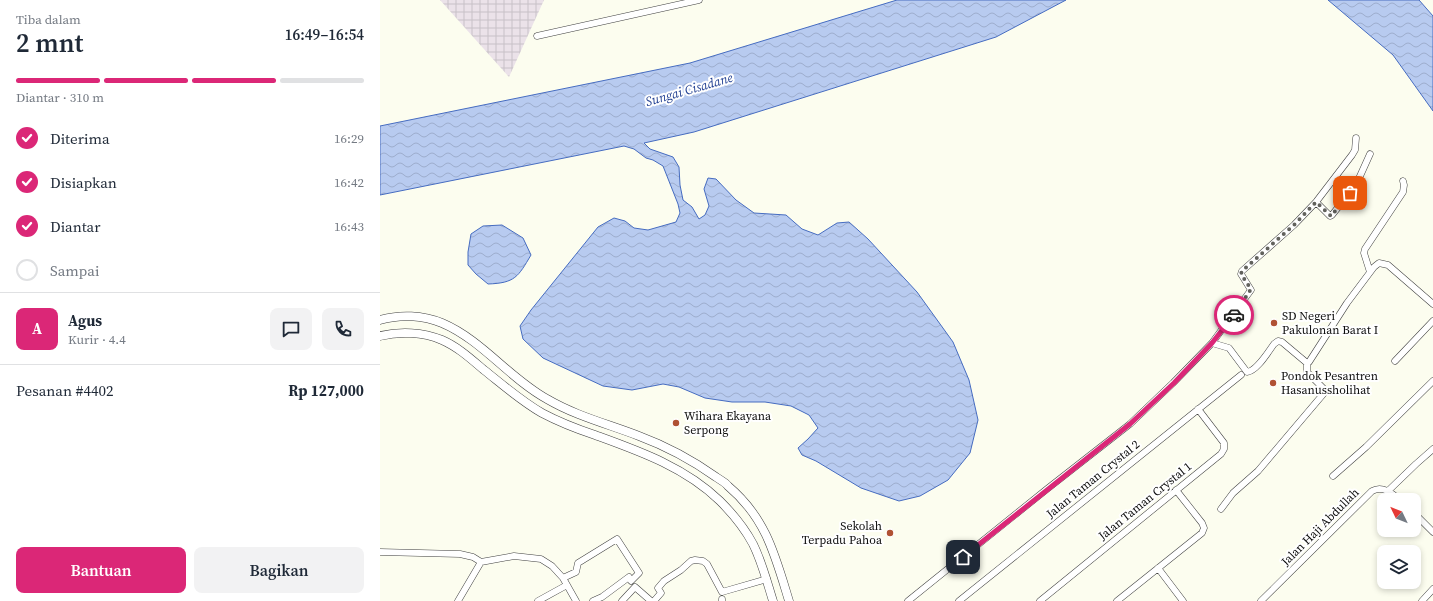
<!DOCTYPE html>
<html lang="id">
<head>
<meta charset="utf-8">
<style>
	:root { --surface:#fff; --page:#f2f2f3; --text:#1f2937; --muted:#747a83; --line:#e0e1e3; --accent:#db2777 }
	body { margin:0; font-family:"Source Serif 4",serif; background:var(--page); color:var(--text); height:100vh; display:flex; flex-direction:column; font-size:15px; white-space:nowrap }
	* { box-sizing:border-box; margin:0 }
	p { font-size:13px; color:var(--muted) }
	.icon { flex:none; width:22px; height:22px; fill:none; stroke:currentColor; stroke-width:2; stroke-linecap:round; stroke-linejoin:round }
	.map { position:relative; flex:1; overflow:hidden }
	.side { display:flex; flex-direction:column; background:var(--surface); width:380px }
	.side>* { flex:none }
	.needle { width:26px; rotate:313deg }
	.fabs { position:absolute; left:997px; top:493px; display:grid; gap:8px }
	.fabs a { display:grid; place-items:center; width:44px; height:44px; border-radius:8px; background:var(--surface); box-shadow:0 2px 6px #0003; font-size:20px }
	.pin { position:absolute; display:grid; place-items:center; width:34px; height:34px; color:#fff; margin:-17px; border-radius:8px; box-shadow:0 2px 6px #0006 }
	.courier { position:absolute; display:grid; place-items:center; width:40px; height:40px; margin:-20px; border:3px solid #db2777; border-radius:50%; background:#fff; color:#222; box-shadow:0 1px 5px #0007 }
	.headline em { font-style:normal; font-weight:600 }
	.headline div { display:flex; flex-direction:column-reverse }
	.headline { display:flex; align-items:center; justify-content:space-between; height:68px; padding:0 16px }
	h1 { font-size:26px; font-weight:600; line-height:30px }
	.bar { display:grid; grid-template-columns:repeat(4,1fr); gap:6px 4px; align-content:center; height:48px; padding:0 16px }
	.bar i { height:5px; border-radius:3px; background:var(--line) }
	.bar .current { background:var(--accent) }
	.bar p { grid-column:span 4 }
	.line { display:flex; align-items:center; gap:10px; padding:0 16px; border-top:1px solid var(--line) }
	.line div { flex:1 }
	.round { display:grid; place-items:center; flex:none; width:42px; height:42px; border-radius:8px; background:var(--page) }
	ol { padding:0 16px; list-style:none }
	li { display:flex; align-items:center; gap:12px; height:44px }
	li p { margin-inline-start:auto }
	li .icon { padding:4px; border-radius:50%; background:var(--accent); color:#fff; stroke-width:4 }
	li:last-child { color:var(--muted) }
	li i { width:22px; height:22px; border:2px solid var(--line); border-radius:50% }
	.button { display:flex; gap:8px; margin-top:auto; padding:8px 16px }
	.button a { flex:1; height:46px; border-radius:8px; background:var(--accent); color:#fff; font-size:16px; font-weight:600; line-height:46px; text-align:center }
	.button a+a { background:var(--page); color:var(--text) }
	main { display:flex; flex:1; min-height:0 }
	.map>svg:first-child { display:block }
	.industrial { fill:url(#industrial-grid) }
	.water { fill:url(#water-waves); stroke:#466cc0 }
	.lines { fill:none; stroke-linecap:round; stroke-linejoin:round }
	.minor-casing { stroke:#404040; stroke-width:7 }
	.tertiary-casing { stroke:#404040; stroke-width:9 }
	.minor { stroke:#fff; stroke-width:6 }
	.tertiary { stroke:#fff; stroke-width:8 }
	.done { stroke:#61615c; stroke-width:4; stroke-dasharray:0 7.2 }
	.route { stroke:#db2777; stroke-width:5 }
	.poi-dot { fill:#b05133; stroke:#fff; stroke-width:1.5 }
	.labels { text-anchor:middle; stroke-width:4; stroke-linejoin:round; paint-order:stroke }
	.poi-label { font-size:12px; fill:#0d0d0d; stroke:#fff; text-anchor:start }
	.street-label { font-size:12px; fill:#0d0d0d; stroke:#fff }
	.water-label { font-size:13px; font-style:italic; fill:#234193; stroke:#fff }
</style>
</head>
<body>
<main>
<section class="side">
<div class="headline"><div><h1>2 mnt</h1><p>Tiba dalam</p></div><em>16:49–16:54</em></div>
<div class="bar"><i class="current"></i><i class="current"></i><i class="current"></i><i></i><p>Diantar · 310 m</p></div>
<ol>
<li><svg class="icon" aria-label="check" viewBox="0 0 24 24"><path d="M5 12l5 5 9-10"/></svg>Diterima<p>16:29</p></li>
<li><svg class="icon" aria-label="check" viewBox="0 0 24 24"><path d="M5 12l5 5 9-10"/></svg>Disiapkan<p>16:42</p></li>
<li><svg class="icon" aria-label="check" viewBox="0 0 24 24"><path d="M5 12l5 5 9-10"/></svg>Diantar<p>16:43</p></li>
<li><i></i>Sampai</li>
</ol>
<div class="line" style="height:72px"><b class="round" style="background:var(--accent);color:#fff">A</b><div><b>Agus</b><p>Kurir · 4.4</p></div><a class="round"><svg class="icon" aria-label="chat" viewBox="0 0 24 24"><path d="M4 5h16v11H9l-5 4z"/></svg></a><a class="round"><svg class="icon" aria-label="phone" viewBox="0 0 24 24"><path d="M5 4h4l2 5-3 2q2 4 5 5l2-3 5 2v4C11 20 4 13 5 4z"/></svg></a></div>
<div class="line" style="height:52px"><div>Pesanan #4402</div><b>Rp 127,000</b></div>
<div class="button"><a>Bantuan</a><a>Bagikan</a></div>
</section>
<div class="map">
<svg width="1053" height="601" viewBox="0 0 1053 601">
	<defs>
		<pattern id="industrial-grid" width="8" height="8" patternUnits="userSpaceOnUse"><rect width="8" height="8" fill="#ebe2e9"/><path d="M0 4h8M4 0v8" fill="none" stroke="#c8c1c7"/></pattern>
		<pattern id="water-waves" width="16" height="10" patternUnits="userSpaceOnUse"><rect width="16" height="10" fill="#b8cbf0"/><path d="M0 5q4-4 8 0t8 0" fill="none" stroke="#9dadcd"/></pattern>
	</defs>
	<rect width="100%" height="100%" fill="#fcfdef"/>
	<path class="industrial" d="M 60,0 L 164,0 L 129,77 Z"/>
	<path class="water" d="M 517,0 L 686,0 L 616,37 L 314,132 L 264,143 L 270,149 L 293,157 L 299,167 L 300,185 L 303,200 L 312,207 L 319,219 L 325,215 L 329,206 L 324,189 L 328,178 L 336,179 L 356,200 L 374,213 L 406,215 L 422,229 L 438,235 L 457,223 L 469,222 L 488,239 L 537,292 L 573,342 L 589,380 L 598,420 L 590,453 L 568,480 L 540,496 L 519,501 L 481,488 L 436,461 L 422,455 L 418,448 L 428,439 L 438,428 L 429,415 L 411,406 L 385,402 L 352,402 L 325,398 L 299,387 L 283,384 L 252,390 L 223,386 L 163,358 L 143,339 L 140,326 L 151,310 L 218,227 L 234,218 L 245,221 L 254,228 L 268,230 L 296,222 L 300,213 L 298,204 L 283,166 L 273,160 L 266,158 L 254,149 L 244,146 L 0,195 L 0,126 L 310,63 Z
		M 948,0 L 1039,0 L 1053,16 L 1053,111 L 1013,55 Z
		M 122,225 L 143,238 L 151,255 C 138,277 135,283 108,284 L 96,274 L 88,265 L 88,252 L 91,234 L 103,226 Z"/>
	<g class="lines">
		<defs>
			<path id="minor" d="M 157,36 L 319,0
				M 936,202 L 950,216 L 952,215 L 976,185 L 990,154
				M 990,272 L 984,253 L 985,249 L 1023,192 L 1024,185 L 1023,181
				M 832,343 L 849,348 L 867,372 C 877,371 888,352 894,344 L 898,341 L 902,342 L 927,363
				M 1015,361 L 1053,321
				M 953,476 L 986,447 L 1053,381
				M 1008,491 L 1036,464 L 1053,449
				M 841,509 L 853,493 L 878,471 L 945,392 L 945,390 L 927,372 L 927,363 L 929,362 L 967,303 L 994,267 L 999,263 L 1008,265 L 1053,304
				M 1034,513 L 1053,532
				M 0,552 L 80,554 L 93,557 L 101,562 L 134,556 L 161,559 L 172,566 L 183,578 L 196,601
				M 778,568 L 803,601
				M 183,578 L 196,572 L 198,563 L 237,539 L 259,573 L 251,581 L 249,577 L 222,597 L 213,601
				M 342,599 L 342,601
				M 78,601 L 101,562
				M 158,601 L 187,585
				M 242,601 L 255,587 L 271,601
				M 274,601 L 281,593 L 278,588 L 284,581 L 301,570 L 311,561 L 315,560 L 323,561 L 327,564 L 342,592 L 387,579
				M 528,601 L 667,489 L 750,424 L 793,383 L 832,343 L 871,290 L 861,274 L 862,271 L 914,225 L 936,202 L 972,155 L 975,150 L 976,138
				M 579,601 L 861,375
				M 660,601 L 841,454 L 844,449 L 844,443 L 818,409
				M 737,601 L 822,533 L 824,528 L 822,523 L 796,490
				M 881,601 L 992,491 C 1002,485 1012,493 1020,500
				M 1042,601 L 1053,589"/>
			<path id="tertiary" d="M 0,320 C 20,314 43,315 62,323 C 102,340 129,378 167,399 C 196,416 228,424 259,436 C 286,446 312,460 336,477 C 340,480 345,482 348,486 C 386,518 395,555 409,601
				M 0,336 C 20,331 43,332 62,340 C 78,347 91,359 104,370 C 123,385 141,401 162,413 C 179,422 197,429 215,435 C 259,451 305,467 340,501 C 352,513 365,529 373,544 C 382,562 387,582 393,601"/>
		</defs>
		<use href="#minor" class="minor-casing"/>
		<use href="#tertiary" class="tertiary-casing"/>
		<use href="#minor" class="minor"/>
		<use href="#tertiary" class="tertiary"/>
	</g>
	<g class="lines">
		<path class="done" d="M 854,315 L 871,289 L 861,274 L 862,271 L 914,225 L 936,202 L 951,216 L 970,193"/>
		<path class="route" d="M 583,557 L 750,424 L 794,383 L 832,343 L 854,315"/>
	</g>
	<g class="poi-dot">
		<circle cx="894" cy="323" r="4"/>
		<circle cx="893" cy="383" r="4"/>
		<circle cx="296" cy="423" r="4"/>
		<circle cx="510" cy="533" r="4"/>
	</g>
	<g class="labels">
		<g class="poi-label">
			<text x="902" y="320">SD Negeri<tspan x="902" dy="14">Pakulonan Barat I</tspan></text>
			<text x="901" y="380">Pondok Pesantren<tspan x="901" dy="14">Hasanussholihat</tspan></text>
			<text x="304" y="420">Wihara Ekayana<tspan x="304" dy="14">Serpong</tspan></text>
			<text x="502" y="530" text-anchor="end">Sekolah<tspan x="502" dy="14">Terpadu Pahoa</tspan></text>
		</g>
		<g class="street-label">
			<text transform="translate(713 479) rotate(-39)" y="4">Jalan Taman Crystal 2</text>
			<text transform="translate(765 501) rotate(-39)" y="4">Jalan Taman Crystal 1</text>
			<text transform="translate(940 527) rotate(-45)" y="4">Jalan Haji Abdullah</text>
		</g>
		<g class="water-label">
			<text transform="translate(309 89) rotate(-16)" y="5">Sungai Cisadane</text>
		</g>
	</g>
</svg>
<div class="fabs">
<a><svg class="needle" viewBox="-14 -14 28 28"><path d="M0-13l5 13h-10z" fill="#e53935"/><path d="M0 13l5-13h-10z" fill="#747a83"/></svg></a>
<a><svg class="icon" aria-label="layers" viewBox="0 0 24 24"><path d="M12 4l9 5-9 5-9-5zM3 14l9 5 9-5"/></svg></a>
</div>
<div class="pin" style="left:970px;top:193px;background:#ea580c"><svg class="icon" aria-label="bag" viewBox="0 0 24 24"><path d="M5 8h14l-1 12H6zM9 8a3 3 0 0 1 6 0"/></svg></div>
<div class="pin" style="left:583px;top:557px;background:#1f2937"><svg class="icon" aria-label="home" viewBox="0 0 24 24"><path d="M3 11l9-7 9 7M6 9v11h12V9"/></svg></div>
<div class="courier" style="left:854px;top:315px"><svg class="icon" aria-label="car" viewBox="0 0 24 24"><path d="M5 17H2v-5l4-1 3-4h7l3 4 3 1v5h-3M9 17h6M6 11h13"/><circle cx="7" cy="17" r="2"/><circle cx="17" cy="17" r="2"/></svg></div>
</div>
</main>
</body>
</html>
